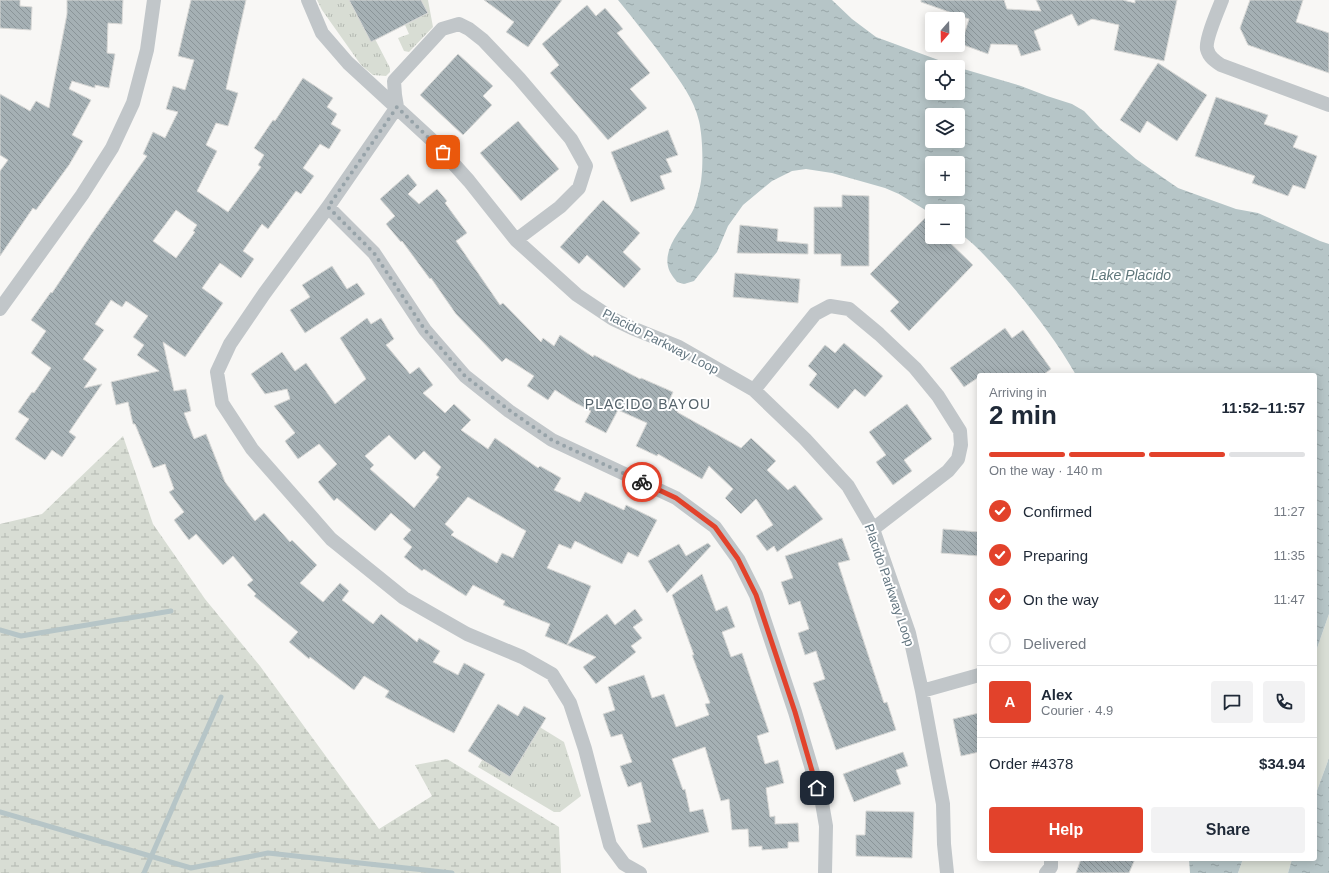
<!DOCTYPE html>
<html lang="en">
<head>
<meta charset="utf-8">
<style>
	:root { --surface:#fff; --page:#f2f2f3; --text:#1f2937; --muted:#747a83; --line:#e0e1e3; --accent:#e2422b }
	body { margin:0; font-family:Arial,sans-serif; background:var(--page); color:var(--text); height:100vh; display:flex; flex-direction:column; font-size:15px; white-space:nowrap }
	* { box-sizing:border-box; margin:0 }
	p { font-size:13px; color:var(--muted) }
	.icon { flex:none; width:22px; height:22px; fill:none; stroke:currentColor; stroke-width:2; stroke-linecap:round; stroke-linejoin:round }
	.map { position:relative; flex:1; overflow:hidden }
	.side { position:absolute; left:977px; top:373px; width:340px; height:488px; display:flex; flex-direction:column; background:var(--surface); border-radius:4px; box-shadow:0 2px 10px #0003 }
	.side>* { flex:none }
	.needle { width:26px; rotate:200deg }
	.controls { position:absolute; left:925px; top:12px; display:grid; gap:8px }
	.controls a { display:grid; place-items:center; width:40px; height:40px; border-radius:4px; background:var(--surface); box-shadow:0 2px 10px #0003; font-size:20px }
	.pin { position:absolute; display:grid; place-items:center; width:34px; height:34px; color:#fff; margin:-17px; border-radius:8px; box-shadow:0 2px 6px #0006 }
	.courier { position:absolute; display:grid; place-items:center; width:40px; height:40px; margin:-20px; border:3px solid #e2422b; border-radius:50%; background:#fff; color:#222; box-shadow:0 1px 5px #0007 }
	.headline em { font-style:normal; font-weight:700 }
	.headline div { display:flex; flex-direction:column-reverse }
	.headline { display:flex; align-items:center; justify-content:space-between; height:68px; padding:0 12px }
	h1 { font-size:26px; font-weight:700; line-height:30px }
	.bar { display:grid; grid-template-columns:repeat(4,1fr); gap:6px 4px; align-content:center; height:48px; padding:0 12px }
	.bar i { height:5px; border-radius:3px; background:var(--line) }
	.bar .selected { background:var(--accent) }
	.bar p { grid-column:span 4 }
	.line { display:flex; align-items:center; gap:10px; padding:0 12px; border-top:1px solid var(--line) }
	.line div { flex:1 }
	.round { display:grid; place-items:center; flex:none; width:42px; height:42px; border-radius:4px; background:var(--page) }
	ol { padding:0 12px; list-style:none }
	li { display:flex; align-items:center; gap:12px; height:44px }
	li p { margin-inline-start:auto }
	li .icon { padding:4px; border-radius:50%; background:var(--accent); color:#fff; stroke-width:4 }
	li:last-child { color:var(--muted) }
	li i { width:22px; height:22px; border:2px solid var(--line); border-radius:50% }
	.cta { display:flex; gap:8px; margin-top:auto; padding:8px 12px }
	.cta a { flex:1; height:46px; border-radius:4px; background:var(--accent); color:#fff; font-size:16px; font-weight:700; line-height:46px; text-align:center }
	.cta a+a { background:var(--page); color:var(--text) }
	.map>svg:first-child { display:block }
	.grass { fill:url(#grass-tufts) }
	.wetland { fill:url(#wetland-marsh) }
	.park { fill:#d8ddd4 }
	.water { fill:url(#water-ripples); fill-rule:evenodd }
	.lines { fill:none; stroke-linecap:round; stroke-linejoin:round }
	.stream { stroke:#b6c5c7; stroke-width:5 }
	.building { fill:url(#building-back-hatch); stroke:#d9d9d7; fill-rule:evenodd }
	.street { stroke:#c1c6c9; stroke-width:14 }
	.done { stroke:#97a3a9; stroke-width:4; stroke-dasharray:0 7.2 }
	.route { stroke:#e2422b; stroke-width:5 }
	.labels { text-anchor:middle; stroke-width:4; stroke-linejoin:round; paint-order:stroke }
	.street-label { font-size:13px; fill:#637680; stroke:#fff }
	.water-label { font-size:14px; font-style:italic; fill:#5e767a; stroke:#fff }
	.neighbourhood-label { font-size:14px; letter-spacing:1px; fill:#55636b; stroke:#fff }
</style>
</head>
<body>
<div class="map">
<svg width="1329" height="873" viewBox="0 0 1329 873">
	<defs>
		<pattern id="grass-tufts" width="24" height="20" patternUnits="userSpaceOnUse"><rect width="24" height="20" fill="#d8ddd4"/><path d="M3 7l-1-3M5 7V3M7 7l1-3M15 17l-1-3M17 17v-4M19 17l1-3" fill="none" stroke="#b3b8b1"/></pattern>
		<pattern id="wetland-marsh" width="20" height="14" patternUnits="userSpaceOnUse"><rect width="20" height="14" fill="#d8ddd4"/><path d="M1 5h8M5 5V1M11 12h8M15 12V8" fill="none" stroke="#b3b8b1"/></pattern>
		<pattern id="water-ripples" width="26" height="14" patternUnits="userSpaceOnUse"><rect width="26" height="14" fill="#b6c5c7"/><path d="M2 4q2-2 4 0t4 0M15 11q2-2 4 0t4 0" fill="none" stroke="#98a5a7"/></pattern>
		<pattern id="building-back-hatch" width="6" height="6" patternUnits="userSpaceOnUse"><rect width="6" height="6" fill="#a5b0b4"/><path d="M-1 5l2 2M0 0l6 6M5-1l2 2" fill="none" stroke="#8a9498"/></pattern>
	</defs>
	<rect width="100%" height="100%" fill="#f8f7f5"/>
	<path class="grass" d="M 317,0 L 350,0 L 375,39 L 390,68 L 390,72 L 386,76 L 373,75 L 361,65 L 322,10 Z
		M 421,0 L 428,0 L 433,27 L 409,52 L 404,51 L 398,38 L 409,34 L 405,25 L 428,13 Z
		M 538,726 L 564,742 L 581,796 L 560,812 L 554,812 L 478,767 L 484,757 Z"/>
	<path class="wetland" d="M 123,436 L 153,524 L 205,599 L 260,666 L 379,829 L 432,796 L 415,765 L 447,759 L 559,827 L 561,873 L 0,873 L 0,524 L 42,514 Z"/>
	<path class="park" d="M 1329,614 L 1329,758 L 1315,796 L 1315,654 Z
		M 1243,859 L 1292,859 L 1288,873 L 1238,873 Z"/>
	<path class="water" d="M 618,0 L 832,0 L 852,19 L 876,37 L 960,68 L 1021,86 L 1047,96 L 1072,104 L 1084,111 L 1100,128 L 1136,159 L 1178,188 L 1236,209 L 1258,213 L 1320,241 L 1329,244 L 1329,614 L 1315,654 L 1315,375 L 1076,375 C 1055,338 1028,304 1000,272 C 987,258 974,243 958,232 L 958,211 L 932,211 L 932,214 L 899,194 L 885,188 L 832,173 L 806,169 L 792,171 L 772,181 L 743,205 L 728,226 L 717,252 L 694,281 L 684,284 L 677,282 C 675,279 672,276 670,272 C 660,251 681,230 691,214 C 695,208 697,199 699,191 C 704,175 703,138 699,121 C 694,99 680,81 667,63 C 651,41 635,21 618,0 ZM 932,67 L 958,67 L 958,93 L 932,93 ZM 932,115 L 958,115 L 958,141 L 932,141 ZM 932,163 L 958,163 L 958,189 L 932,189 Z
		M 1329,758 L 1329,873 L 1288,873 L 1292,859 L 1315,859 L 1315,796 Z
		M 1189,859 L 1243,859 L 1238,873 L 1190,873 Z"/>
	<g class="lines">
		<path class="stream" d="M 0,630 L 21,636 L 171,611
			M 0,812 L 191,868 L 268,853 L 452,873
			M 144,873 L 221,697"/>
	</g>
	<path class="building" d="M 0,0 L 20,0 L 20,6 L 32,7 L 31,30 L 0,28 Z
		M 67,0 L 123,0 L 122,24 L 108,23 L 107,53 L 115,54 L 109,88 L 95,85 L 95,88 L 72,81 L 69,89 L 91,100 L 72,135 L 83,141 L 69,165 L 36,210 L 33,208 L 0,256 L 0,171 L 8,160 L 0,155 L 0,94 L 30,111 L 36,101 L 49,108 L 67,14 Z
		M 191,0 L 246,0 L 226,89 L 238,93 L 228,126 L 216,123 L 206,145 L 217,151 L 197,191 L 228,212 L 261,167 L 258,165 L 264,155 L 254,148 L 273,120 L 275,121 L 303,78 L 333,98 L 327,107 L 337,114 L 331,124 L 341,130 L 329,149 L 320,144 L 303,168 L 314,176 L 301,194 L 296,191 L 268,229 L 262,224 L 243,251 L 254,259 L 241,278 L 220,263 L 202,288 L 223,303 L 185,357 L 163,342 L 174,391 L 186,389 L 191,411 L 184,413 L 194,439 L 206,434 L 225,482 L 255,521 L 264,513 L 290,542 L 292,540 L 317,565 L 300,583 L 323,602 L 340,583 L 349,591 L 342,600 L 373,624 L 381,614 L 417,642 L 419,638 L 440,651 L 433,662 L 458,675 L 464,663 L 485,674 L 454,733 L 385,697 L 389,691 L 364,676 L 354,690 L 310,657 L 309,659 L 289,642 L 298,632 L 254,596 L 256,594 L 247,585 L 253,580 L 233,556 L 223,565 L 196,534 L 189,540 L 174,520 L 184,512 L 169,492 L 174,489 L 165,464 L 153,468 L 135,424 L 133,424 L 128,402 L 116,405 L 111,382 L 159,371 L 137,355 L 144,345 L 133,337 L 148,316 L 126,301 L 122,307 L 111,300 L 95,324 L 104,330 L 83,359 L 97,369 L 84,388 L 102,384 L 69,432 L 76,437 L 62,457 L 52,450 L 45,460 L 15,439 L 29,419 L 18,412 L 32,392 L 34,393 L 51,368 L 31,353 L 46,331 L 31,320 L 51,292 L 52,293 L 91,235 L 147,156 L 143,154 L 153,132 L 165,138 L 178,112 L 166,109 L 173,86 L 185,90 L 194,60 L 178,56 ZM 176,210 L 197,225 L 193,231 L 195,232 L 176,258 L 153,241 Z
		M 349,0 L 421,0 L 428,13 L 371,42 Z
		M 484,0 L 562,0 L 528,47 L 506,32 L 514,22 Z
		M 921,0 L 1004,0 L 1007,9 L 1041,11 L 1036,0 L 1123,0 L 1135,3 L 1135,0 L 1177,0 L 1164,61 L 1114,50 L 1119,25 L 1092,19 L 1078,26 L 1072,14 L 1034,31 L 1041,50 L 1021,56 L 1017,45 L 991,44 L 988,54 L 961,44 L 969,19 L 921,2 Z
		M 1250,0 L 1303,0 L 1296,22 L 1329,33 L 1329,73 L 1248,45 L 1240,28 Z
		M 587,5 L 596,16 L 605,8 L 623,29 L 617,33 L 650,73 L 630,89 L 647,108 L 608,140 L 550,73 L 559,65 L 542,44 Z
		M 458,54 L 493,86 L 483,96 L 492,105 L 463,135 L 420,95 Z
		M 1158,63 L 1207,95 L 1177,141 L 1147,121 L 1140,133 L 1120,120 Z
		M 1216,97 L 1268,115 L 1264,124 L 1298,136 L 1293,147 L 1317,156 L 1305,189 L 1293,185 L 1288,196 L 1252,183 L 1255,176 L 1195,156 Z
		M 518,121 L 559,169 L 521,201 L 480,153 Z
		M 668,130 L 678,155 L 666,159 L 672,172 L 660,176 L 665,189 L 631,202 L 611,152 Z
		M 408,174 L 417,185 L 408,194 L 419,204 L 437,189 L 447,201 L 445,203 L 467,233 L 456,241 L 500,305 L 503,303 L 541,342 L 543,338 L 554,346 L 560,335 L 593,357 L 594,355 L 640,379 L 641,378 L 673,392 L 668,404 L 678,409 L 677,412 L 741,448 L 751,438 L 776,461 L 767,470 L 788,490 L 795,485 L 823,519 L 777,552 L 774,546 L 767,551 L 756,536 L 773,525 L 756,499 L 741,514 L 725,498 L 733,489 L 709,466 L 702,479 L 658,454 L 657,456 L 636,446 L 647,423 L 618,410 L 606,433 L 585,422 L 591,411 L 572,401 L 555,390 L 548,400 L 527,386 L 534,376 L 506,358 L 502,362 L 456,314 L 431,278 L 430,279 L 402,241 L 401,242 L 386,224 L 395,216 L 380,199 Z
		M 842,195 L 869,196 L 869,266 L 841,266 L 841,254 L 814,254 L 814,207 L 842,207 Z
		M 603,200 L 640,233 L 623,252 L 641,269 L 624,288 L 587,255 L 579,264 L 560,247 Z
		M 925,218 L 932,225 L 932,237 L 944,237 L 973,265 L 909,331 L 890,311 L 899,302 L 870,274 Z
		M 740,225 L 778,229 L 777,241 L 808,244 L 808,254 L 737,253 Z
		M 332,266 L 347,289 L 357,283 L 365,294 L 305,333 L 290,310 L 310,297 L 302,285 Z
		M 735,273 L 800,279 L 798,303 L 733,297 Z
		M 367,318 L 371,324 L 381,318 L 394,339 L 386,345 L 410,374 L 419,367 L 433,385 L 423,393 L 445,413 L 454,404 L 471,420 L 461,430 L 488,449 L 495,438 L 538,468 L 540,466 L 561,478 L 554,490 L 580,502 L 585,492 L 624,510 L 626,505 L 657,520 L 638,557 L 628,552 L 622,564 L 575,541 L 571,549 L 559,544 L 547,568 L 591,586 L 567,645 L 607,614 L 615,625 L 635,609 L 643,620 L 633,627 L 642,638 L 631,646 L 636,652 L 596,684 L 583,667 L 596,657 L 545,636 L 550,624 L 503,605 L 505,601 L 473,585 L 466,596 L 424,569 L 422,571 L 404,557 L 412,547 L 403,539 L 411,530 L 391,513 L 375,531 L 337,498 L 334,501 L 318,482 L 337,464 L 319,444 L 298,459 L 285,441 L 295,433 L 274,406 L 290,399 L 287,389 L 265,394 L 251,374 L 282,352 L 295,371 L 306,363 L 335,404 L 366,379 L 340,338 ZM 389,435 L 415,460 L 424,451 L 441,467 L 436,475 L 439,477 L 414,508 L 370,469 L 374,465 L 365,456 ZM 468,497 L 526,531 L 513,558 L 502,553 L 497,563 L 451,535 L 454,532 L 445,524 Z
		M 1005,328 L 1012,338 L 1023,330 L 1051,369 L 1043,375 L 979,375 L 979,377 L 964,387 L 950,368 Z
		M 844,343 L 883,376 L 865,397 L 855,389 L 838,409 L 809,385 L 817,374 L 808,366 L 825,345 L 835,353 Z
		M 907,404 L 932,439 L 904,460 L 912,471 L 893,485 L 876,462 L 886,455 L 869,432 Z
		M 943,529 L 979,532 L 979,556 L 941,553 Z
		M 842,538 L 850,560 L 838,563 L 884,703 L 887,702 L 896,730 L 836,750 L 813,683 L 825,679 L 816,651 L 805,655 L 798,633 L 809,629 L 800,601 L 789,605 L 781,582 L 793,578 L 785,556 Z
		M 708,543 L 711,546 L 667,593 L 648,561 L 679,544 L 686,556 Z
		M 702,574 L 716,611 L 727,606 L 735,627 L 722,632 L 731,657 L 742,653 L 769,732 L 757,736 L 765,764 L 778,760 L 784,783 L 766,788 L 770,817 L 775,816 L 775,824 L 798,823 L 799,842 L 788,842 L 788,848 L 762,850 L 762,846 L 749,847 L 748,829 L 732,830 L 729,799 L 721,801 L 705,747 L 672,759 L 683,790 L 685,789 L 690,812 L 703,809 L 709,832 L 643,848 L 637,825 L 651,822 L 641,782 L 628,787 L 620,766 L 632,762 L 622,734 L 611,737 L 603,714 L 615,710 L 608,687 L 644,675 L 652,698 L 664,694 L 676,727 L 709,715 L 705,704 L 710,703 L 692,655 L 694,655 L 672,595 Z
		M 498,704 L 518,716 L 524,706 L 546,718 L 510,777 L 468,751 Z
		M 979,713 L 979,752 L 961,756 L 953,719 Z
		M 903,752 L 908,766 L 896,770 L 901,784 L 854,802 L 843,774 Z
		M 866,811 L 914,812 L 912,858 L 856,856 L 856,835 L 865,835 Z
		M 1081,859 L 1135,859 L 1129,873 L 1076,873 Z"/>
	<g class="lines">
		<path class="street" d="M 308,0 L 322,33 L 348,63 L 434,142 L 469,181 L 516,240 L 577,295 L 613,319 L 632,328 L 679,347 L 754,390 L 805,439 L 848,486 L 873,529 L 909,633 L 922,691 L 943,804 L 944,844 L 947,873
			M 1222,0 C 1218,10 1205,40 1207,49 C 1209,57 1215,61 1221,65 L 1329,105
			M 328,207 L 374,253 L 425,330 L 465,376 L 509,411 L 552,440 L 676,498 L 715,527 L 738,559 L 756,595 L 795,712 L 822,803 L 826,826 L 825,873
			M 516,240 L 560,207 L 579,188 L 586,166 L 571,139 L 519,78 L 483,40 L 469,29 L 459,24 L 442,29 L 394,81 L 395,95 L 397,107 L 328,207 L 264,294 L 230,344 L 217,372 L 222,403 L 252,449 L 331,539 L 404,598 L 467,634 L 522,657 L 552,674 L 570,703 L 585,749 L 610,845 L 624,864 L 640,873
			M 0,309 L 82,195 L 112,148 L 133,103 L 147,50 L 154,0
			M 754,390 L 815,314 L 830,306 L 849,309 L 879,334 L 915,368 L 938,396 L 960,431 L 961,445 L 958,459 L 948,471 L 873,529
			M 922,691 L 979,675
			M 1046,873 L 1051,867 L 1051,859"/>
	</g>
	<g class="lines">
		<path class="done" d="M 443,152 L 397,107 L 328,207 L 374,253 L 425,330 L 465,376 L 509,410 L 552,440 L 642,482"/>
		<path class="route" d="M 642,482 L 676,498 L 715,527 L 738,559 L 756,595 L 795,712 L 817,788"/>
	</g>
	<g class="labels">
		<g class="street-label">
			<text transform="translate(661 341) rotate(27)" y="5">Placido Parkway Loop</text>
			<text transform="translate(890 585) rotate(71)" y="5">Placido Parkway Loop</text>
		</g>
		<g class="water-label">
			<text x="1131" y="280">Lake Placido</text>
		</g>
		<g class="neighbourhood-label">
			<text x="648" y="409">PLACIDO BAYOU</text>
		</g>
	</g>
</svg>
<div class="controls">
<a><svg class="needle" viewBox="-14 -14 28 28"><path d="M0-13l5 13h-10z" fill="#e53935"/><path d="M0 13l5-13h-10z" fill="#747a83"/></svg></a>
<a><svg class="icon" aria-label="locate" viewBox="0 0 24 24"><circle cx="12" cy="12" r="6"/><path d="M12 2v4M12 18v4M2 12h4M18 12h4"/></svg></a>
<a><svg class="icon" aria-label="layers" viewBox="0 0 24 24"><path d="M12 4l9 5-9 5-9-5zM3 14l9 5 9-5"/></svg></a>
<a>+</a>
<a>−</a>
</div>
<div class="pin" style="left:443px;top:152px;background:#ea580c"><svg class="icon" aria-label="bag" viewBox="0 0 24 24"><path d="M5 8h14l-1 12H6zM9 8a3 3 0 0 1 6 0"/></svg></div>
<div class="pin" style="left:817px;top:788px;background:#1f2937"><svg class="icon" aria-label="home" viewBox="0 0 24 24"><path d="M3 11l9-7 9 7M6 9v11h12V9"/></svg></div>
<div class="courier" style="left:642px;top:482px"><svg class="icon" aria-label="bike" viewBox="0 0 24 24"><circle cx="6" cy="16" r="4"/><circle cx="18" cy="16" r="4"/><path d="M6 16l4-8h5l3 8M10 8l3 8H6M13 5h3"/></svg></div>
<section class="side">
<div class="headline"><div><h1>2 min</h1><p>Arriving in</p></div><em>11:52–11:57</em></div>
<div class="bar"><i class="selected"></i><i class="selected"></i><i class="selected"></i><i></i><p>On the way · 140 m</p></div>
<ol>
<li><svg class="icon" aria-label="check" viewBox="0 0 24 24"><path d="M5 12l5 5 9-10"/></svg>Confirmed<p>11:27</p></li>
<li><svg class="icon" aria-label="check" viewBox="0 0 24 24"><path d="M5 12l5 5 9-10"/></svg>Preparing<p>11:35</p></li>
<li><svg class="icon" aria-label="check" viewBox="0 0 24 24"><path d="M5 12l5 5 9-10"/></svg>On the way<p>11:47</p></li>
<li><i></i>Delivered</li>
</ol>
<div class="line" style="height:72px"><b class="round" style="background:var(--accent);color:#fff">A</b><div><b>Alex</b><p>Courier · 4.9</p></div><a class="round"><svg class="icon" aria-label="chat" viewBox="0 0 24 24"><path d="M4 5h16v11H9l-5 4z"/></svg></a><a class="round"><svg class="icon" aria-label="phone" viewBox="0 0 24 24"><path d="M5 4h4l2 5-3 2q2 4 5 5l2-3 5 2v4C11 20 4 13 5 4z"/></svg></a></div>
<div class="line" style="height:52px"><div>Order #4378</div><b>$34.94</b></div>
<div class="cta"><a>Help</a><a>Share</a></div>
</section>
</div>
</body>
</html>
